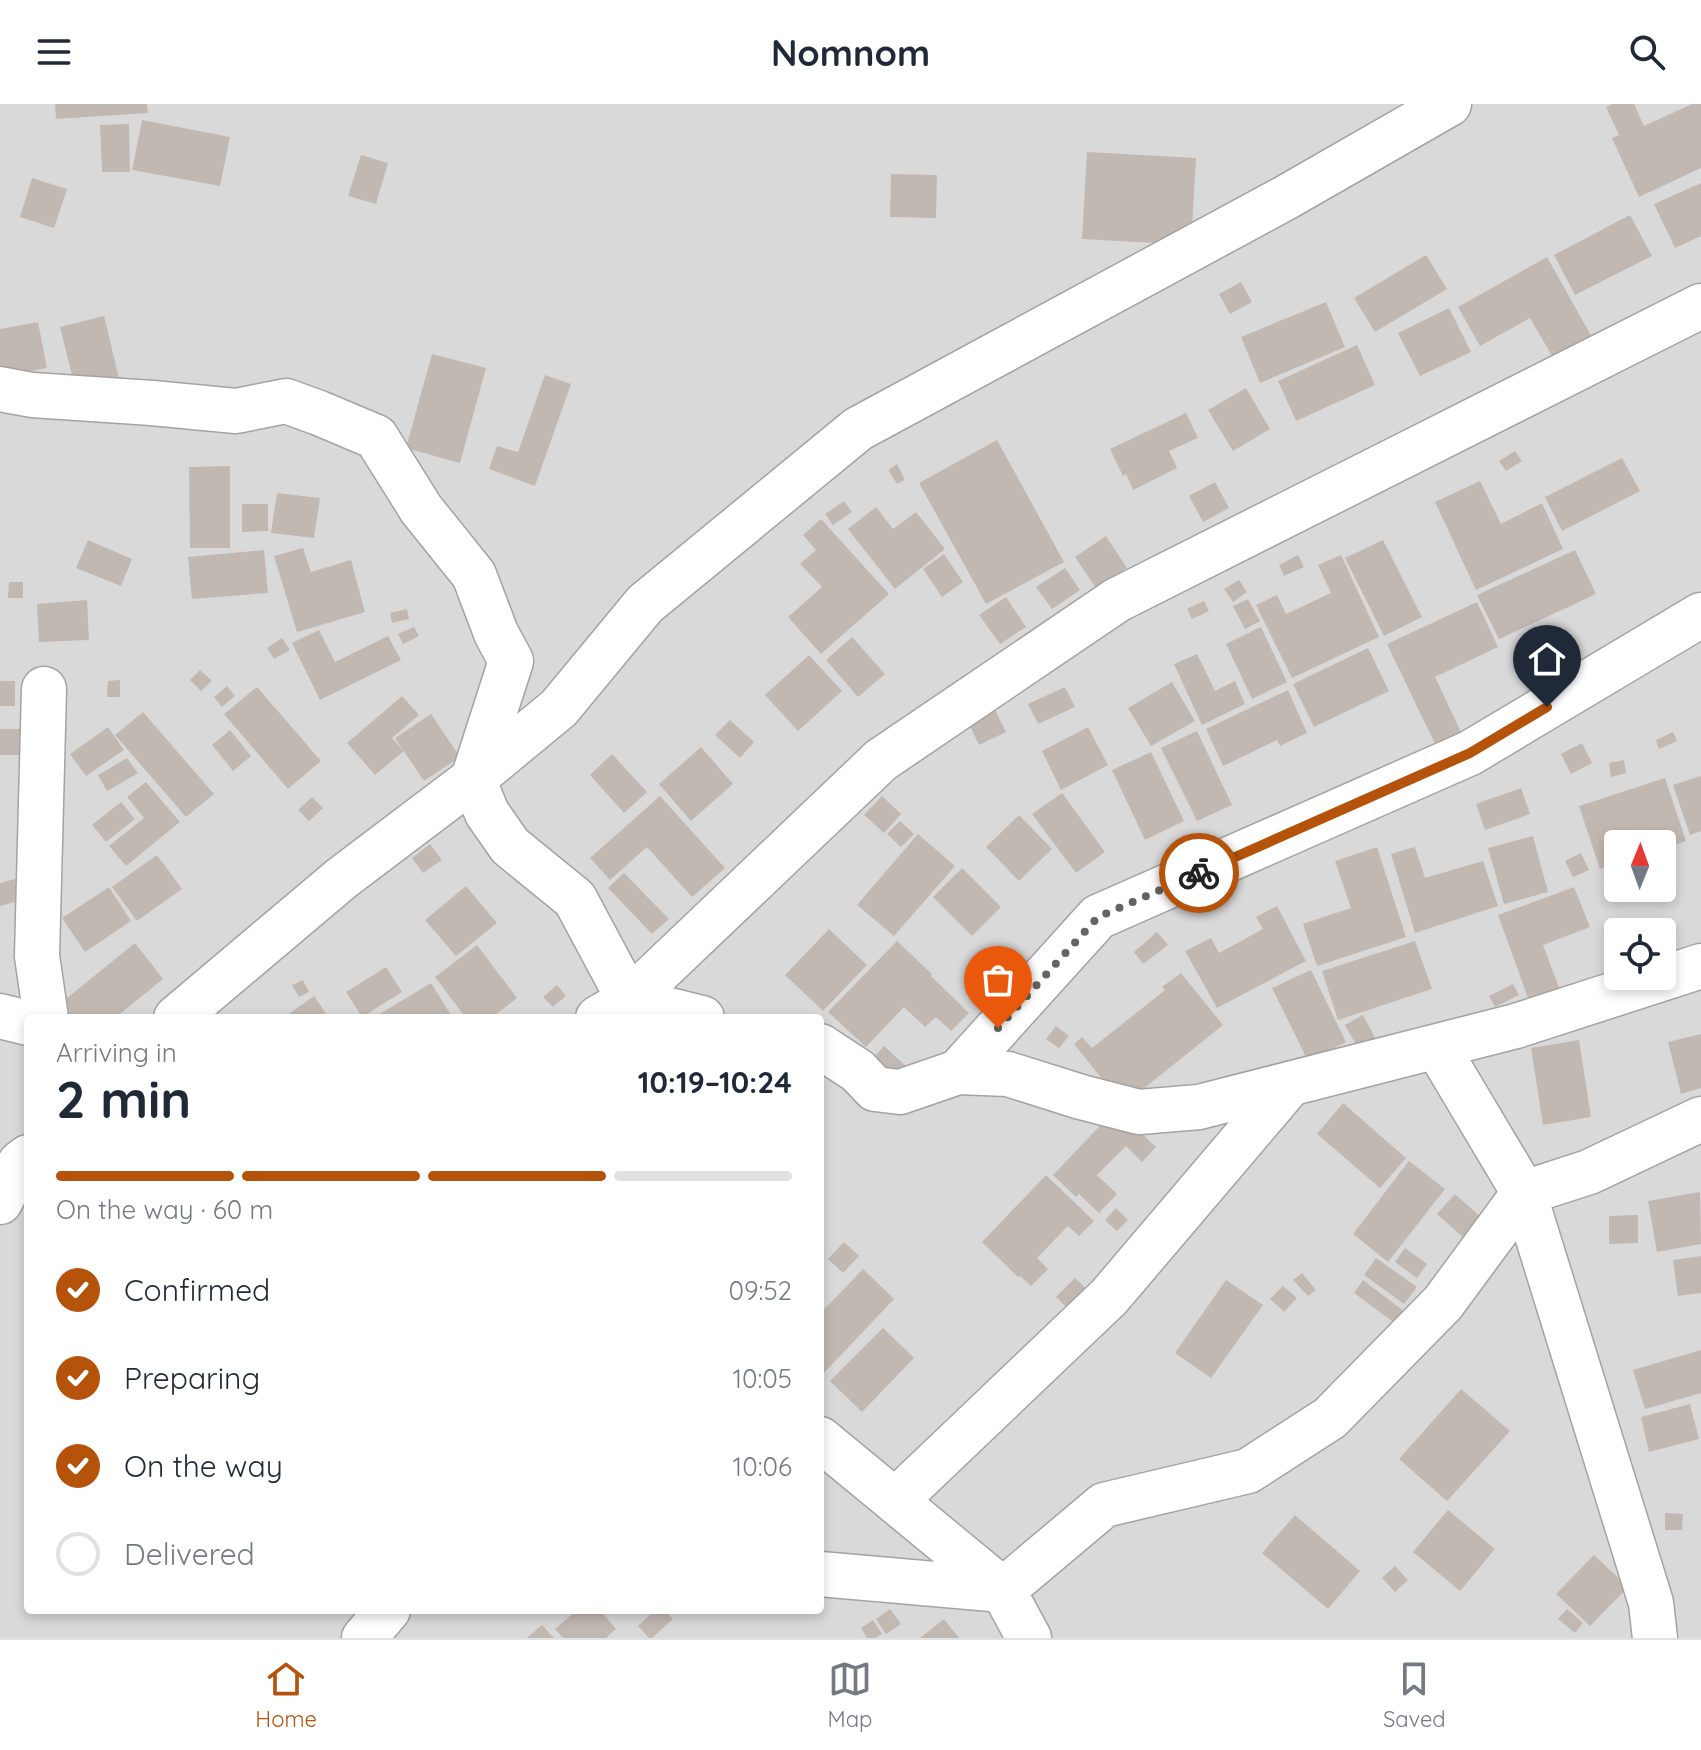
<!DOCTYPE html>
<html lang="en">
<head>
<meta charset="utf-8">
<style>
	:root { --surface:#fff; --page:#f2f2f3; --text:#1f2937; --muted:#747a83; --line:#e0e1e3; --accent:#b45309 }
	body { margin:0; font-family:Quicksand,sans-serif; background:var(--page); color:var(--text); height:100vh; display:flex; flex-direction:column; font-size:30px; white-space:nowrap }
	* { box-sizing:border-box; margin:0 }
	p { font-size:26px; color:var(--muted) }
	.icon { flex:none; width:44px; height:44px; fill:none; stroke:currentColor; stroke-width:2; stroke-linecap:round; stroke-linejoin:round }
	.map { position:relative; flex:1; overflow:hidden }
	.panel { position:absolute; left:24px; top:910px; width:800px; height:600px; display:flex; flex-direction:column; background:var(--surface); border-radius:8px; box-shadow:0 4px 12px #0003 }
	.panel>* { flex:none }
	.needle { width:52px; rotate:1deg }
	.fabs { position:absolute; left:1604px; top:726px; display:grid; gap:16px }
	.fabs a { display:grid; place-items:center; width:72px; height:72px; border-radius:8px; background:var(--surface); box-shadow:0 4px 12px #0003; font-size:40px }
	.pin { position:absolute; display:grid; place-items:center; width:68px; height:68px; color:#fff; margin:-82px -34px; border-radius:50% 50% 50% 0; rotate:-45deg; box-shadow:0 0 8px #0007 }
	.pin .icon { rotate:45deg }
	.courier { position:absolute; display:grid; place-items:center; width:80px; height:80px; margin:-40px; border:6px solid #b45309; border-radius:50%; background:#fff; color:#222; box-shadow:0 2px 10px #0007 }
	.headline em { font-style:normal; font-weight:800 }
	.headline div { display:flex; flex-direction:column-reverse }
	.headline { display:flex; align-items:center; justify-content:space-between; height:136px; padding:0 32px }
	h1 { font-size:52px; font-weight:800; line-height:60px }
	.bar { display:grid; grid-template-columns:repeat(4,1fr); gap:12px 8px; align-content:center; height:96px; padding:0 32px }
	.bar i { height:10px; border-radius:6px; background:var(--line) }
	.bar .current { background:var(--accent) }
	.bar p { grid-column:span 4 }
	ol { padding:0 32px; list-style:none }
	li { display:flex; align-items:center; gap:24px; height:88px }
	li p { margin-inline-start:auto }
	li .icon { padding:8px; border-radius:50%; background:var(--accent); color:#fff; stroke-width:4 }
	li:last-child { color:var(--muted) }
	li i { width:44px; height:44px; border:4px solid var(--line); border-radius:50% }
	header { display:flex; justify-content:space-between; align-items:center; height:104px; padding:0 32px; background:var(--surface); font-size:36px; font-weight:800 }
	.tab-bar { display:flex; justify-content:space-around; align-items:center; height:112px; border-top:2px solid var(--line); background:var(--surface); font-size:22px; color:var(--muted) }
	.tab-bar a { display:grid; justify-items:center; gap:4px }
	.tab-bar .current { color:var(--accent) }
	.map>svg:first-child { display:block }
	.residential { fill:#dad9d9; fill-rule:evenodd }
	.building { fill:#c2b8b2 }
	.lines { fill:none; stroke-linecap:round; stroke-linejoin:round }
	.street-casing { stroke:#a3a3a3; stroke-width:47 }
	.street { stroke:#fff; stroke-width:44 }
	.done { stroke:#656461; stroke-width:8; stroke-dasharray:0 14.4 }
	.route { stroke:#b45309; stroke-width:10 }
</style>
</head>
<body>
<header><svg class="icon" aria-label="menu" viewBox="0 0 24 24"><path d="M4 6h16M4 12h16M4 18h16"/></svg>Nomnom<svg class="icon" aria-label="search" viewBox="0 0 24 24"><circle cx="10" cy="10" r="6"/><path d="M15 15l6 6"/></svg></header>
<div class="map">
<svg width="1701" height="1534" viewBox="0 0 1701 1534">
	<rect width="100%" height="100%" fill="#ede9e2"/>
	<path class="residential" d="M 0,0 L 1701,0 L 1701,1534 L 0,1534 ZM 1618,740 L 1662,740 L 1662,784 L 1618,784 ZM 1618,828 L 1662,828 L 1662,872 L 1618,872 ZM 28,914 L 820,914 L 820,1506 L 28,1506 Z"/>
	<path class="building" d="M 55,0 L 147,0 L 148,9 L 56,15 Z
		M 1612,0 L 1634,0 L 1644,22 L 1692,0 L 1701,0 L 1701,64 L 1639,93 L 1612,34 L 1619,31 L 1606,3 Z
		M 142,16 L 230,33 L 220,82 L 132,66 Z
		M 129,20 L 130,68 L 102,68 L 100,21 Z
		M 1087,48 L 1196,54 L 1191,141 L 1082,135 Z
		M 361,51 L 388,59 L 376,100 L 348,92 Z
		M 891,70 L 937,71 L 936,114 L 890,113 Z
		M 32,74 L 67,85 L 54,124 L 20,113 Z
		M 1701,79 L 1701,132 L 1675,144 L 1654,100 Z
		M 1630,111 L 1652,152 L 1575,191 L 1554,151 Z
		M 1426,151 L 1447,185 L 1375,228 L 1354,194 Z
		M 1547,153 L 1593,235 L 1555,257 L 1530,214 L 1480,242 L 1458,203 Z
		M 1241,178 L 1252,198 L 1230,210 L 1219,190 Z
		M 1326,198 L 1345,243 L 1260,279 L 1241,233 Z
		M 1449,204 L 1471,248 L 1420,272 L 1398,229 Z
		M 104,212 L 119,274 L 75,283 L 60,223 Z
		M 38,218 L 47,264 L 0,273 L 0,225 Z
		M 1357,241 L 1375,281 L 1296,317 L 1278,277 Z
		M 432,250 L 486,264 L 460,359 L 406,344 Z
		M 545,271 L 571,280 L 535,382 L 489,365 L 497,342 L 518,348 Z
		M 1246,284 L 1270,325 L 1233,347 L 1208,306 Z
		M 1186,309 L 1198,334 L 1169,347 L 1177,364 L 1133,386 L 1126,370 L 1123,372 L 1110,345 Z
		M 997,336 L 1064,458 L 986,500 L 919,379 Z
		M 1515,347 L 1522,357 L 1506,367 L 1499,357 Z
		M 1622,354 L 1640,387 L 1562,427 L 1545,393 Z
		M 897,360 L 905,376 L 897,380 L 888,366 Z
		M 230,362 L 230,444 L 190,444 L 189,363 Z
		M 1480,377 L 1501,420 L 1542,399 L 1563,445 L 1476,486 L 1435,398 Z
		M 1215,378 L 1229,404 L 1203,418 L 1189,392 Z
		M 277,389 L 320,394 L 314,434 L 271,429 Z
		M 844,397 L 852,408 L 833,421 L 825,410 Z
		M 242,400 L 268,400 L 268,427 L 242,428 Z
		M 876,403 L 893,425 L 916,408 L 945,445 L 895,485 L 848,425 Z
		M 821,415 L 889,490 L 821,550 L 788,513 L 822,483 L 800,460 L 816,446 L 803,431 Z
		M 1106,432 L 1127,464 L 1096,484 L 1075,453 Z
		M 88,436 L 132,455 L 121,482 L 76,464 Z
		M 1383,436 L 1422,513 L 1384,532 L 1345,454 Z
		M 303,444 L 311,468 L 351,456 L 365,508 L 297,528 L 274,452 Z
		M 264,446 L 268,489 L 192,495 L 188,453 Z
		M 1575,446 L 1596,490 L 1499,535 L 1477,491 Z
		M 944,450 L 963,478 L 942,493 L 923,465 Z
		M 1298,451 L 1304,463 L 1284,472 L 1279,461 Z
		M 1341,451 L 1379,533 L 1292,574 L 1256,501 L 1277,491 L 1286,510 L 1331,489 L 1318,461 Z
		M 1065,464 L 1080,486 L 1052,505 L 1036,483 Z
		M 1239,476 L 1247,488 L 1233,498 L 1224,485 Z
		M 9,478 L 23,478 L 23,494 L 8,494 Z
		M 1006,493 L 1026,523 L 1000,540 L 979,511 Z
		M 1248,495 L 1260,517 L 1245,525 L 1233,502 Z
		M 87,496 L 89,536 L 39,538 L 37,500 Z
		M 1204,497 L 1209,507 L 1192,515 L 1187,505 Z
		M 1477,498 L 1498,543 L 1435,573 L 1461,628 L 1435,640 L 1387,540 Z
		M 407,505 L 409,515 L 392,519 L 390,509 Z
		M 414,523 L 419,532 L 403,540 L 398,530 Z
		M 1261,523 L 1287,578 L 1252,595 L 1226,540 Z
		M 319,526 L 335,558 L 388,532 L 401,556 L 320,596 L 292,539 Z
		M 852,533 L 885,570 L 858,593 L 826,556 Z
		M 282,534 L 290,546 L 274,555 L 267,544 Z
		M 1368,544 L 1389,587 L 1314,623 L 1293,580 Z
		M 1197,550 L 1215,587 L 1235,577 L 1245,600 L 1202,621 L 1174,560 Z
		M 809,551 L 842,587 L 798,627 L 765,591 Z
		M 200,566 L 212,577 L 201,587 L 190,576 Z
		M 120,576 L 120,593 L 107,593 L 108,577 Z
		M 0,577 L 15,577 L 15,602 L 0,602 Z
		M 1172,578 L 1195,617 L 1151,642 L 1128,604 Z
		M 227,582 L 235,592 L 222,603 L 214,593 Z
		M 257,583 L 321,657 L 288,685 L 224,610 Z
		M 1065,583 L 1075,603 L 1038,620 L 1028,600 Z
		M 1288,586 L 1307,629 L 1280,642 L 1277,636 L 1223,662 L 1206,625 Z
		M 402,592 L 419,611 L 392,634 L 404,647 L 375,671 L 347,639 Z
		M 995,606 L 1006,628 L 979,641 L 968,618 Z
		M 143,608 L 214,690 L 186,713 L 115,631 Z
		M 431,610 L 460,653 L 424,677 L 395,634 Z
		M 730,616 L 754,638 L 740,654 L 715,631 Z
		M 108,623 L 124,646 L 86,672 L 70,650 Z
		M 1088,623 L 1108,661 L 1061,686 L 1042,647 Z
		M 0,625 L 31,625 L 31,651 L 0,651 Z
		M 230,626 L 251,652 L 233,667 L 212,641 Z
		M 1197,627 L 1232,701 L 1197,717 L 1161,644 Z
		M 1673,628 L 1677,637 L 1659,645 L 1656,636 Z
		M 1582,639 L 1592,659 L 1571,670 L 1561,650 Z
		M 701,643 L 733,680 L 691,717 L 659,680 Z
		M 1151,648 L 1184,717 L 1145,736 L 1112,666 Z
		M 612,650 L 647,688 L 624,709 L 590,671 Z
		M 127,654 L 138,669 L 107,687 L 98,671 Z
		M 1624,656 L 1626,669 L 1611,673 L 1609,659 Z
		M 1701,672 L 1701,727 L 1690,731 L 1673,681 Z
		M 1665,674 L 1686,737 L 1662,745 L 1662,740 L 1618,740 L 1618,759 L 1600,765 L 1579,702 Z
		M 146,678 L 180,718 L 126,762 L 109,742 L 144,714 L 127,693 Z
		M 1521,684 L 1530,710 L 1485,726 L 1476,700 Z
		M 1062,689 L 1105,748 L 1076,769 L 1032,710 Z
		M 660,692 L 725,764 L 692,793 L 647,743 L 610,776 L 590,754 Z
		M 882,692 L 901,710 L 884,729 L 864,711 Z
		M 312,693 L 323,704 L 309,717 L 298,706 Z
		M 121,698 L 135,715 L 106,738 L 92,721 Z
		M 1019,711 L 1052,745 L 1019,777 L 986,743 Z
		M 900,717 L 914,730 L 901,743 L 887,730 Z
		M 918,730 L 955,762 L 894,832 L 857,801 Z
		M 1533,732 L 1548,788 L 1504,800 L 1488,744 Z
		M 430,740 L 442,756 L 423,769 L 412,754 Z
		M 1377,743 L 1406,833 L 1317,862 L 1303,820 L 1351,804 L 1335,757 Z
		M 1415,743 L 1425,774 L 1483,757 L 1498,802 L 1415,829 L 1391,750 Z
		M 1581,749 L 1589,766 L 1573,773 L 1565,757 Z
		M 157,751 L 182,785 L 137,817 L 112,783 Z
		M 962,764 L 1001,803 L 972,832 L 933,793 Z
		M 624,769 L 669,815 L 652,830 L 608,784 Z
		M 26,772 L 31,794 L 0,802 L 0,779 Z
		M 466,782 L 497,819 L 456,852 L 425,816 Z
		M 109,783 L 131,817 L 85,848 L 62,814 Z
		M 1574,783 L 1590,823 L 1543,841 L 1562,891 L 1531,902 L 1498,811 Z
		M 1277,802 L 1306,857 L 1217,904 L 1185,847 L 1211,834 L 1219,849 L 1263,825 L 1256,813 Z
		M 829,825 L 867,861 L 823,907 L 785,871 Z
		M 1157,828 L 1168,841 L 1143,860 L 1134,848 Z
		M 897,837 L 932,870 L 931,872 L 969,909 L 951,927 L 936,913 L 925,923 L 904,903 L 866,943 L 828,908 Z
		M 1415,837 L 1432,885 L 1338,916 L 1322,867 Z
		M 135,839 L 163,875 L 115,914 L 69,914 L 66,910 L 70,907 L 62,898 Z
		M 477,841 L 517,894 L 491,914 L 466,914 L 435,873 Z
		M 386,863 L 402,888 L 362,913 L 346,888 Z
		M 1311,866 L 1346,938 L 1308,957 L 1272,884 Z
		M 1181,869 L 1223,921 L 1123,1001 L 1074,940 L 1082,933 L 1092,944 L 1165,886 L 1162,883 Z
		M 303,876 L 309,888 L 299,893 L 292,881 Z
		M 431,879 L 453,914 L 373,914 Z
		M 1513,880 L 1519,891 L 1495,903 L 1489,892 Z
		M 557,881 L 566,892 L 553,903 L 543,893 Z
		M 314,892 L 329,914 L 283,914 Z
		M 1363,911 L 1379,941 L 1361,950 L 1345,921 Z
		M 1056,922 L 1069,932 L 1059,944 L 1046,935 Z
		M 1701,930 L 1701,984 L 1681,990 L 1668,938 Z
		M 1579,936 L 1591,1013 L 1543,1021 L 1531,944 Z
		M 884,942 L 907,963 L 898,973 L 875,952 Z
		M 1343,999 L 1406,1054 L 1380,1084 L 1317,1030 Z
		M 1116,1005 L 1156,1043 L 1142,1058 L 1126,1042 L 1097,1071 L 1117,1090 L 1099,1109 L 1079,1090 L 1076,1093 L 1053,1071 Z
		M 1409,1057 L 1445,1085 L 1388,1158 L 1353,1130 Z
		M 1046,1071 L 1094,1117 L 1079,1132 L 1068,1122 L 1037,1154 L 1048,1165 L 1031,1182 L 1020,1172 L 1018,1173 L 982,1138 Z
		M 1700,1088 L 1701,1140 L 1657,1148 L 1648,1097 Z
		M 1455,1090 L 1484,1116 L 1466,1136 L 1437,1110 Z
		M 1116,1104 L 1128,1116 L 1117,1127 L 1105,1116 Z
		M 1638,1111 L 1638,1139 L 1609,1140 L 1609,1112 Z
		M 844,1138 L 859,1152 L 843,1169 L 828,1155 Z
		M 1405,1144 L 1427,1160 L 1417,1174 L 1395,1158 Z
		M 1701,1152 L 1701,1189 L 1678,1192 L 1673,1156 Z
		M 1376,1154 L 1417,1183 L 1404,1200 L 1364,1171 Z
		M 863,1165 L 894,1195 L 822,1271 L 820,1269 L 820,1210 Z
		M 1302,1169 L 1316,1186 L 1308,1192 L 1293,1176 Z
		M 1075,1174 L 1094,1192 L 1075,1211 L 1056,1193 Z
		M 1226,1176 L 1263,1201 L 1211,1274 L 1175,1249 Z
		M 1363,1176 L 1405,1208 L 1396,1220 L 1354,1189 Z
		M 1283,1182 L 1297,1194 L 1284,1208 L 1270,1195 Z
		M 883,1224 L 914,1254 L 862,1308 L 830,1277 Z
		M 1701,1246 L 1701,1289 L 1645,1305 L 1633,1266 Z
		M 1461,1285 L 1510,1327 L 1447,1397 L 1399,1355 Z
		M 1690,1300 L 1699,1335 L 1649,1348 L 1641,1313 Z
		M 1448,1406 L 1495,1445 L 1460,1487 L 1413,1448 Z
		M 1665,1409 L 1683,1410 L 1682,1426 L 1665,1426 Z
		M 1295,1411 L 1360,1467 L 1328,1505 L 1262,1449 Z
		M 1594,1451 L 1628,1483 L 1590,1522 L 1556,1490 Z
		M 1395,1462 L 1408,1476 L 1395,1488 L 1382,1474 Z
		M 890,1505 L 901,1520 L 886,1530 L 876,1515 Z
		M 1567,1505 L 1583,1519 L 1575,1529 L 1558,1515 Z
		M 577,1506 L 600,1506 L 616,1525 L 606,1534 L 563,1534 L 555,1525 Z
		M 655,1506 L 665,1506 L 673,1515 L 652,1534 L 649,1534 L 638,1522 Z
		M 944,1515 L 959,1534 L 920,1534 Z
		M 873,1516 L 882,1530 L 875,1534 L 867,1534 L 861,1524 Z
		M 542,1521 L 554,1534 L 527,1534 Z"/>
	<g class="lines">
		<defs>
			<path id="street" d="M 0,285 L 32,291 L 152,299 L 236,307 L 286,297 L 319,309 L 376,333 L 421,405 L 474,471 L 496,529 L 511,557 L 473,675 L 487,709 L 510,742 L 575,795 L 629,896 L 598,914
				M 44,585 L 37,852 L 46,914
				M 629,896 L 881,656 L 1117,496 L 1701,202
				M 629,896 L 702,914
				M 0,912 L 28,919
				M 176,914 L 342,774 L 473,675 L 559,604 L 645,500 L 858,325 L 1285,94 L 1449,0
				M 820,942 L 858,967 L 875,985 L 900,988 L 958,968 L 1008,970 L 1081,993 L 1139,1008 L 1199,1003 L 1516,922 L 1701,862
				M 1437,943 L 1524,1089 L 1651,1499 L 1655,1534
				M 958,968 L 1098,813 L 1470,649 L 1701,511
				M 0,1098 L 20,1059 L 28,1053
				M 820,1335 L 1003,1486 L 1104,1401 L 1248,1367 L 1330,1314 L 1443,1199 L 1524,1089 L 1589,1068 L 1701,1015
				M 895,1397 L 1109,1193 L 1290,980
				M 820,1470 L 1003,1486 L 1029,1534
				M 364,1534 L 388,1506"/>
		</defs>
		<use href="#street" class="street-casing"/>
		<use href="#street" class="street"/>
	</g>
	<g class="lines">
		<path class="done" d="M 998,924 L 1098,813 L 1199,769"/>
		<path class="route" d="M 1199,769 L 1470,649 L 1547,603"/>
	</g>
</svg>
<div class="fabs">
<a><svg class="needle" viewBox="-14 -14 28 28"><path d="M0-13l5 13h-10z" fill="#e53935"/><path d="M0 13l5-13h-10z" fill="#747a83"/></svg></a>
<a><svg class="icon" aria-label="locate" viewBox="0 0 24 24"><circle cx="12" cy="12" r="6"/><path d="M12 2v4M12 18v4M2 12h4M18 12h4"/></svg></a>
</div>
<div class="pin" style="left:998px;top:924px;background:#ea580c"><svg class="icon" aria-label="bag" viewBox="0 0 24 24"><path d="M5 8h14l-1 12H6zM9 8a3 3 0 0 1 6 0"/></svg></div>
<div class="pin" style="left:1547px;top:603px;background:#1f2937"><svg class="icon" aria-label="home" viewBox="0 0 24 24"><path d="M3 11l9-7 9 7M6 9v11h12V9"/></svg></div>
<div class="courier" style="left:1199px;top:769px"><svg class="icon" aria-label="bike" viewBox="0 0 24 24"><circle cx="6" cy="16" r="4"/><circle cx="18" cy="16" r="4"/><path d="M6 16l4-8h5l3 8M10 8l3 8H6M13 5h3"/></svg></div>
<section class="panel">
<div class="headline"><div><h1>2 min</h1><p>Arriving in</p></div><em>10:19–10:24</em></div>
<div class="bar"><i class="current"></i><i class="current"></i><i class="current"></i><i></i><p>On the way · 60 m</p></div>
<ol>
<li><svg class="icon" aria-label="check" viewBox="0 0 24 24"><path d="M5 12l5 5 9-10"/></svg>Confirmed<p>09:52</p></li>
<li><svg class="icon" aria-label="check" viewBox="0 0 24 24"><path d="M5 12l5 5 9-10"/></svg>Preparing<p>10:05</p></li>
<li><svg class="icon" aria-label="check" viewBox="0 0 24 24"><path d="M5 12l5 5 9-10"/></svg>On the way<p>10:06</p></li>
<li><i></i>Delivered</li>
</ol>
</section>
</div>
<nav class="tab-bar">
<a class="current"><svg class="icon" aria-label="home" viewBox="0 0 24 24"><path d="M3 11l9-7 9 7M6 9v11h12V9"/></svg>Home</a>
<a><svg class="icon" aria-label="map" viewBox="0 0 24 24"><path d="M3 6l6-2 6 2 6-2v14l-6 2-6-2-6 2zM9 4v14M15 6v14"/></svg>Map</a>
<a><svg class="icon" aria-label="saved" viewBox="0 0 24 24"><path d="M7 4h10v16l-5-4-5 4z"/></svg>Saved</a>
</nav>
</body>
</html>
